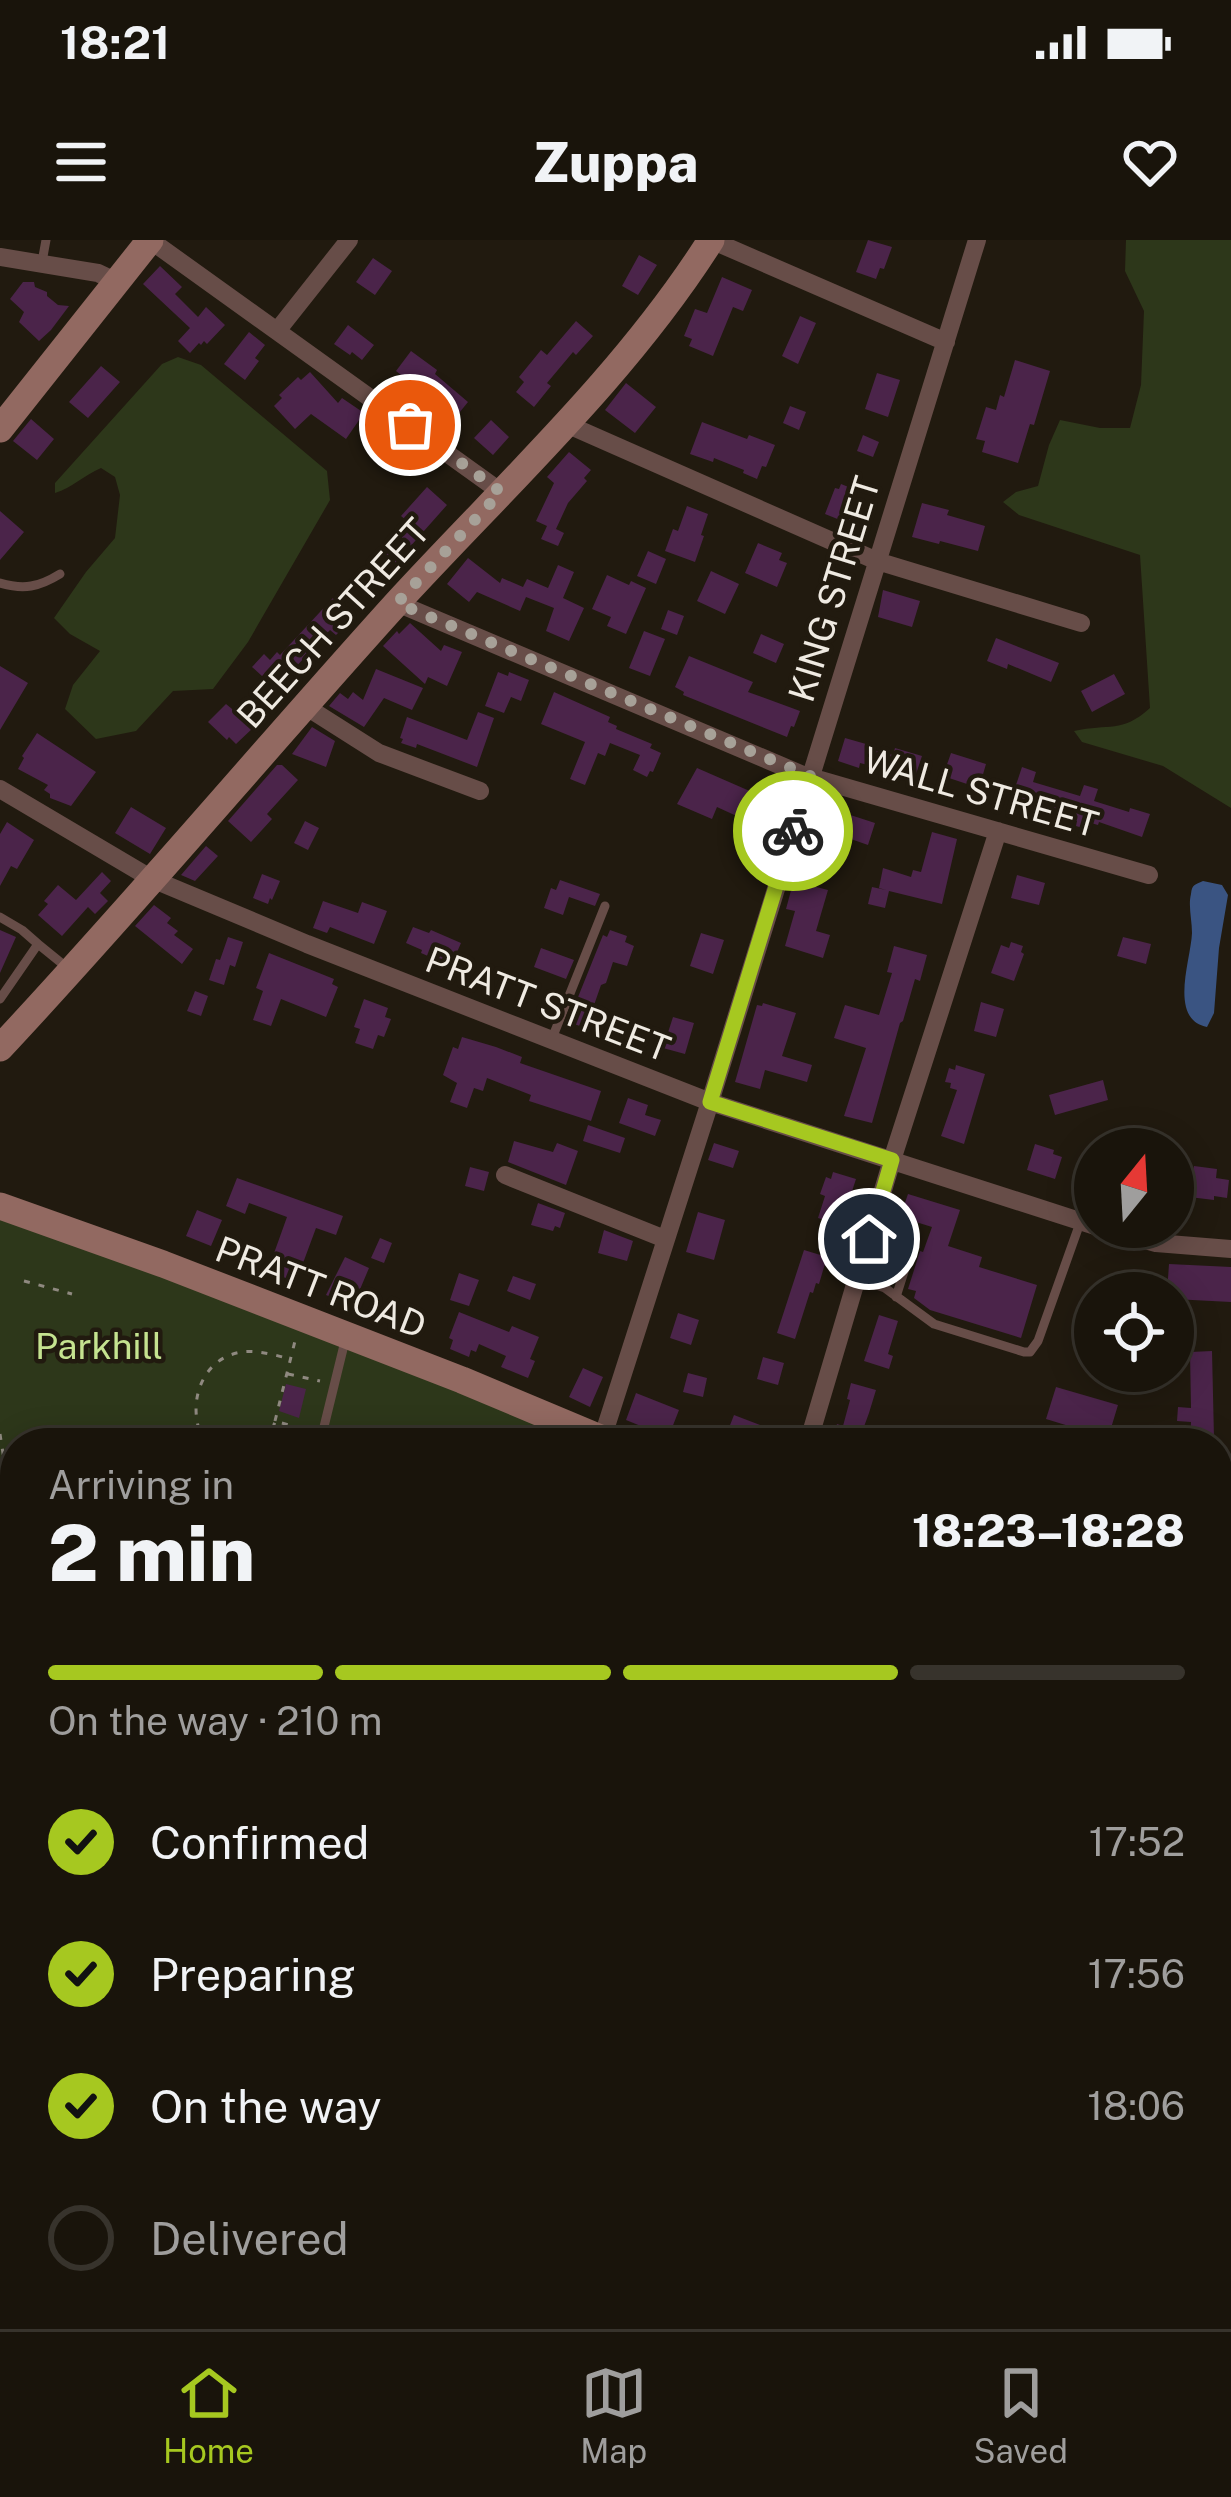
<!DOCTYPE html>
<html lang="en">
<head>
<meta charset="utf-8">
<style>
	:root { --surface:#19140b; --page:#221d14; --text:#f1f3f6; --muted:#9f9e9d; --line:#37332c; --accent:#a6c820 }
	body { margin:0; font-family:"Public Sans",sans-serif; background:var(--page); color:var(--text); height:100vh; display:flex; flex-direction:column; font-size:45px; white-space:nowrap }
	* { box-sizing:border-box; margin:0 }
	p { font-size:39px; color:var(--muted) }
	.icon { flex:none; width:66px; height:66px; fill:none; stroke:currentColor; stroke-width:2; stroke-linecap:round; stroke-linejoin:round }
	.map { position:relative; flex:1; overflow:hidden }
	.side { position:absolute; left:0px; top:1188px; width:1233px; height:903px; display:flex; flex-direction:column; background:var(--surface); border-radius:48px 48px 0 0; box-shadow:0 6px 30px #0003,0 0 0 3px var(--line) }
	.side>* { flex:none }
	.needle { width:78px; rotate:18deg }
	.controls { position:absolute; left:1074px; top:888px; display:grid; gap:24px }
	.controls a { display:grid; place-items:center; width:120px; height:120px; border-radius:50%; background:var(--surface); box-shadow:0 6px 30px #0003,0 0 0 3px var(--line); font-size:60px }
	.pin { position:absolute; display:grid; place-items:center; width:102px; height:102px; color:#fff; margin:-51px; border:6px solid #fff; border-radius:50%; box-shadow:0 3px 12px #0007 }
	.courier { position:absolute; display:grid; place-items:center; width:120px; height:120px; margin:-60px; border:9px solid #a6c820; border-radius:50%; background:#fff; color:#222; box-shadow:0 3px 15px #0007 }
	.head em { font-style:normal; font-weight:800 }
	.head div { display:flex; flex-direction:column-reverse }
	.head { display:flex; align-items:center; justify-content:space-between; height:204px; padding:0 48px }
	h1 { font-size:78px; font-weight:800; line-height:90px }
	.bar { display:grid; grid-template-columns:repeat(4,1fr); gap:18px 12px; align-content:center; height:144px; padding:0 48px }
	.bar i { height:15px; border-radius:9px; background:var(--line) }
	.bar .current { background:var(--accent) }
	.bar p { grid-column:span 4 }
	ol { padding:0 48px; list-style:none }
	li { display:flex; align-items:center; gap:36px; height:132px }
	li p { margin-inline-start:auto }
	li .icon { padding:12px; border-radius:50%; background:var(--accent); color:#111; stroke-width:4 }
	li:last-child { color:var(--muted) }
	li i { width:66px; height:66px; border:6px solid var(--line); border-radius:50% }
	.status { display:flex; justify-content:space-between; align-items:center; height:84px; padding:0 60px; background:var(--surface); direction:ltr }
	.status svg { height:33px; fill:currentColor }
	header { display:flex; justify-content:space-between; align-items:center; height:156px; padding:0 48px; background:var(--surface); font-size:54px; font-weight:800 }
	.tab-bar { display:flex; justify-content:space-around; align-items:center; height:168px; border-top:3px solid var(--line); background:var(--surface); font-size:33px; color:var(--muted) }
	.tab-bar a { display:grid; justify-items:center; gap:6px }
	.tab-bar .current { color:var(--accent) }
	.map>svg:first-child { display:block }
	.green { fill:#2d371a }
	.water { fill:#3a5482 }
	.building { fill:#4b244a }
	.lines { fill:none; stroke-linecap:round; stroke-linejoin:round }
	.path { stroke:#8f8980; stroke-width:3; stroke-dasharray:6 9; stroke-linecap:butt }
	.lane { stroke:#674d48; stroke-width:9 }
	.street { stroke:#674d48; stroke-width:18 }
	.secondary { stroke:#926961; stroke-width:27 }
	.done { stroke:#a7a198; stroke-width:12; stroke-dasharray:0 21.6 }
	.route { stroke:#a6c820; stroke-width:15 }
	.labels { text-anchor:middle; stroke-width:9; stroke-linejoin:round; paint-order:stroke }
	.street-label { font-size:36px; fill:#efeae2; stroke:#211a0f }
	.park-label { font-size:36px; fill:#c5e390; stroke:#211a0f }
</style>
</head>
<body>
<div class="status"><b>18:21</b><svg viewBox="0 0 49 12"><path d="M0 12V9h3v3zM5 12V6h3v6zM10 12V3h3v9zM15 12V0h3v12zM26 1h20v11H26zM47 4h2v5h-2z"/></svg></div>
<header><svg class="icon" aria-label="menu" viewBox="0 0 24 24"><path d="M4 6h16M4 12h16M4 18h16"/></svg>Zuppa<svg class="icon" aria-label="heart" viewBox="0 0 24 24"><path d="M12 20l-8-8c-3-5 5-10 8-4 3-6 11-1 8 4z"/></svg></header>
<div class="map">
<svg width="1231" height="2089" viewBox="0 0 1231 2089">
	<rect width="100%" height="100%" fill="#211a0f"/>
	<path class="green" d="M 1126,0 L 1231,0 L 1231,568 L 1163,526 L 1082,502 L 1074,491 C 1110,483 1121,494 1150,468 L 1140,315 L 1019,275 L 1003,262 L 1016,252 L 1038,246 L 1049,205 L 1060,180 L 1100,188 L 1130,188 L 1141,145 L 1144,71 L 1125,31 Z
		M 178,117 L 201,125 L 327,231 L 330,260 L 248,402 L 213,449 L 173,451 L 136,491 L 96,499 L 65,469 L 73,445 L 100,411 L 70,394 L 54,378 L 86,332 L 115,298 L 120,255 L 115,237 L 101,228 C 84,235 72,248 55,253 L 55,243 L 162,124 Z
		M 0,966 L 612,1203 L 15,1203 L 15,2076 L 682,2076 L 681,2089 L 0,2089 Z
		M 1218,1667 L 1231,1674 L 1231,1951 L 1218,1949 Z
		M 1218,2018 L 1231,2033 L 1231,2089 L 783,2089 L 783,2076 L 1218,2076 Z"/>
	<path class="water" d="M 1203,641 L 1222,645 L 1228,655 L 1219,708 L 1214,773 L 1207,787 C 1168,779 1191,720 1192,693 C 1192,680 1188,666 1191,654 C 1192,644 1195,645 1203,641 Z"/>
	<path class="building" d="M 868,0 L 892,7 L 884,29 L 880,28 L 876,39 L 856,32 Z
		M 639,15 L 657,25 L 638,55 L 622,46 Z
		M 373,18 L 392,31 L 375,55 L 356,42 Z
		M 160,26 L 182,47 L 175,54 L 198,77 L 206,67 L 225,85 L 207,104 L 204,101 L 201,105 L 199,103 L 190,113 L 178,101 L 190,88 L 143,44 Z
		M 722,37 L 752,50 L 743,71 L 733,67 L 713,116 L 689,106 L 692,99 L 684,96 L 695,69 L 707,73 Z
		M 23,42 L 34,42 L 35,47 L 47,52 L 47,56 L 58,65 L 69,66 L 51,90 L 39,101 L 19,82 L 24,72 L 10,59 Z
		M 800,76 L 816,83 L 798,124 L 782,116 Z
		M 576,81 L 593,96 L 576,115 L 573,112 L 547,143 L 551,146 L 534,167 L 516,152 L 524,142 L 519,137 L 541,110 L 547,115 Z
		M 348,85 L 374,105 L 362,120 L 352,112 L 350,115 L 334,104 Z
		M 249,92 L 265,105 L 255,118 L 259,121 L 245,140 L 224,124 Z
		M 411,111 L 437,130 L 435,134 L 468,162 L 455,178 L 396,131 Z
		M 1015,120 L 1050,131 L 1034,185 L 1030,184 L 1018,223 L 982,212 L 985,201 L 976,199 L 986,167 L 996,170 L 1000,155 L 1004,157 Z
		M 101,126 L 120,142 L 88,178 L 69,162 Z
		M 310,132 L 338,163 L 342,158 L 364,173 L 346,199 L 311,174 L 295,189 L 274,166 L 282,158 L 279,155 L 298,137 L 301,140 Z
		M 877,133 L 900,140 L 888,177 L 865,169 Z
		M 626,143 L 656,167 L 635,193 L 605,170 Z
		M 790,166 L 806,172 L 799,190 L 783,183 Z
		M 31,179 L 54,199 L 37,220 L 13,201 Z
		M 491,180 L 509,197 L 493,215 L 474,198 Z
		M 702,182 L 747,199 L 749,195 L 775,205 L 766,227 L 762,226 L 757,239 L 743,233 L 744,230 L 714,218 L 713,222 L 690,214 Z
		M 863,195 L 879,202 L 873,217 L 857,211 Z
		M 569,212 L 591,230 L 584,238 L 587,241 L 568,263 L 556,289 L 564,293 L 558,306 L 541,299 L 547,286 L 536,281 L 554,243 L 547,237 Z
		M 841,244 L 856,250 L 853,259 L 859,261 L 850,284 L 825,274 L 835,248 L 839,249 Z
		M 427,247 L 447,265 L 408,309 L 411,312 L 394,330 L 376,313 L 406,280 L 401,276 Z
		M 922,263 L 949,270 L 947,275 L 985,286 L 978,311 L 940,301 L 939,304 L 912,297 Z
		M 687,266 L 708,274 L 701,295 L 704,296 L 695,322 L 665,311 L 673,289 L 678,291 Z
		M 0,271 L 24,292 L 0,320 Z
		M 758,303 L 782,313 L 779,320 L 787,323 L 777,347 L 745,333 Z
		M 648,311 L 666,319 L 656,344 L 637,336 Z
		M 468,318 L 500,343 L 502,338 L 523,347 L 527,339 L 548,348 L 558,325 L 574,332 L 563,358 L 584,368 L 569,401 L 546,391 L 554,368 L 526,357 L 520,371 L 477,352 L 469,362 L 447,344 Z
		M 711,331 L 739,344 L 725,374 L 697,361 Z
		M 607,335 L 629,345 L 631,341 L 646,348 L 626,394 L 607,386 L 611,377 L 592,369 Z
		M 883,350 L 920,361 L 912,387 L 878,377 Z
		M 333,358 L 353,378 L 336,395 L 330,390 L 280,444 L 267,431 L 262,436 L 252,427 L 264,414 L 270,420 L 277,412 L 280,415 Z
		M 668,370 L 684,376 L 677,395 L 661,389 Z
		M 410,383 L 441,411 L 444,405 L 462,412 L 447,446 L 428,437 L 425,444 L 383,406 L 397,391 L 399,394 Z
		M 644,391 L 665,399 L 650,436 L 629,428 Z
		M 761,394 L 784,404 L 776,423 L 753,413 Z
		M 996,398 L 1059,423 L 1051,442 L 1008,424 L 1007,429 L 987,421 Z
		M 689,416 L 753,442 L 748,452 L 800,471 L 794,487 L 791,486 L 787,497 L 683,455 L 684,452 L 675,447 Z
		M 0,426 L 28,443 L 0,490 Z
		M 376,429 L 423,448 L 412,470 L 384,458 L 364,487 L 329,466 L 340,453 L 348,459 L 353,452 L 363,460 Z
		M 498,432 L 508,436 L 509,432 L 529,440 L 521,461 L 511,457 L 504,473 L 485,466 Z
		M 1114,434 L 1125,454 L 1092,472 L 1081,451 Z
		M 554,452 L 610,477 L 608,482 L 617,486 L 616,489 L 652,504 L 650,508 L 661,513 L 653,532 L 650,531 L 647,537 L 633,530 L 640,515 L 610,503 L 605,516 L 598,513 L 585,545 L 570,539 L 585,502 L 541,484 Z
		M 226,464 L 254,487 L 236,504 L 229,497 L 227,500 L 208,482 Z
		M 478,472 L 494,478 L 477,527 L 417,504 L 416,508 L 401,503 L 403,499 L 400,498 L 407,477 L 467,500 Z
		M 312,487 L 335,501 L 326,527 L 292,514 Z
		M 37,493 L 96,532 L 71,566 L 50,558 L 50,554 L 44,550 L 48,545 L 18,529 L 24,518 L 22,516 Z
		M 845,498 L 866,504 L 865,508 L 893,515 L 895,508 L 922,516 L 915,537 L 860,523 L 859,528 L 838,521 Z
		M 951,513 L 986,524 L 979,548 L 943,536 Z
		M 277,525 L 282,525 L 298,540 L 267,574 L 272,579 L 251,602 L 228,581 Z
		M 1022,527 L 1036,532 L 1033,542 L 1080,556 L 1084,545 L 1098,549 L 1094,561 L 1129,572 L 1130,568 L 1150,574 L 1142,597 L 1099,582 L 1098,585 L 1091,583 L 1089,590 L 1076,586 L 1077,581 L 1011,560 Z
		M 697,528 L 766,558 L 754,584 L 717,567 L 712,579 L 677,564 Z
		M 131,567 L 166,588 L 150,614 L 115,593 Z
		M 832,569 L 875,583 L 868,605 L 825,590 Z
		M 305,581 L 319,588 L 308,610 L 294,603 Z
		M 7,582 L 34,600 L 17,629 L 11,626 L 0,646 L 0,594 Z
		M 932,592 L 957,599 L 942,664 L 889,651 L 885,668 L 868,664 L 872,647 L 886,650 L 879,648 L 883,628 L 911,637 L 913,630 L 921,632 Z
		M 206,606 L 218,616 L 195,641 L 181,635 Z
		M 102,632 L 111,641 L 100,653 L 108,661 L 95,674 L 88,667 L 62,696 L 38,675 L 48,664 L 44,661 L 58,645 L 76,660 Z
		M 262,634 L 280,641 L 272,660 L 270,658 L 268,664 L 253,658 Z
		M 1017,635 L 1045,643 L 1039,665 L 1011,658 Z
		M 560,640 L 600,654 L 595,666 L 569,657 L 563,675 L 544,668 L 551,648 L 556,650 Z
		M 797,642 L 828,650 L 816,691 L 830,695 L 823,718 L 785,706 L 795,671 L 786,669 L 793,643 Z
		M 323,661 L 358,673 L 362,662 L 387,671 L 374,704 L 330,687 L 327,693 L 313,688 Z
		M 154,665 L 171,678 L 167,683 L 178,691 L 174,695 L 193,709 L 182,724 L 135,686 Z
		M 413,687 L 429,693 L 431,690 L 461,703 L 451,726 L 421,713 L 422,710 L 406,703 Z
		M 0,690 L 16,697 L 0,733 Z
		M 610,690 L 627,696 L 625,702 L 634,706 L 627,726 L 613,722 L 606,743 L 601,745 L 586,788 L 568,782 L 603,695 L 607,697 Z
		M 701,693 L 724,700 L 713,734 L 690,726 Z
		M 228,697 L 243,702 L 235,727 L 230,725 L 224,745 L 209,740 L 216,719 L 220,720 Z
		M 1123,697 L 1151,704 L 1146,724 L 1117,716 Z
		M 1011,702 L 1023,706 L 1021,712 L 1024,714 L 1014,741 L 991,733 L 1001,705 L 1009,708 Z
		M 894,706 L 927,715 L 920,741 L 915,739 L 903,781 L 900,783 L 872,883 L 844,876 L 866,808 L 834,798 L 845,765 L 879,775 L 892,733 L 887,732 Z
		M 541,708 L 574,720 L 566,739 L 534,727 Z
		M 269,713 L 334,739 L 332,744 L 338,747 L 326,777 L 281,759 L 271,786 L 253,780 L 263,751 L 256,748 Z
		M 195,751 L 208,756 L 201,776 L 187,771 Z
		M 364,759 L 388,768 L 385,777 L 391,779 L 384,797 L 378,795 L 373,809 L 355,803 L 360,789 L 354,787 Z
		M 981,762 L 1004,769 L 996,797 L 974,791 Z
		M 763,763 L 796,773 L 782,816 L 812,825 L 807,842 L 765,830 L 760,849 L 735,842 L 757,765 L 762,766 Z
		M 673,777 L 694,783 L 685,814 L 663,808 Z
		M 462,797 L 496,807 L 522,817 L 520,823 L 601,851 L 591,881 L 529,861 L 531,855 L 487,838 L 483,851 L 474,848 L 467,868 L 450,862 L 457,843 L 443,835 L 453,807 L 458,809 Z
		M 956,825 L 985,834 L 964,904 L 941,896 L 957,850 L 950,848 L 951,843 L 945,842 L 949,828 L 955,830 Z
		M 1103,840 L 1108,860 L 1055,875 L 1049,855 Z
		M 628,858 L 648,865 L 645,875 L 661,880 L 655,896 L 619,883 Z
		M 588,885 L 625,898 L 620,913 L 583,901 Z
		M 514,901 L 553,912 L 557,903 L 578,911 L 566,945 L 508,922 Z
		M 714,903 L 739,911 L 733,928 L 708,920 Z
		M 1035,904 L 1054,910 L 1053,914 L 1062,917 L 1055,939 L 1027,930 Z
		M 1194,926 L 1217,929 L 1216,938 L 1229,940 L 1227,958 L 1214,956 L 1214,960 L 1173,955 L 1173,928 L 1193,931 Z
		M 470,927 L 489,932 L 484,951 L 465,946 Z
		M 833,932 L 856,939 L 841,985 L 818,978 L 825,956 L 820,954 L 826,937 L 831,939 Z
		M 237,938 L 343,976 L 336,995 L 316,988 L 296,1042 L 278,1035 L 277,1028 L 272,1026 L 276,1017 L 273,1016 L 287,977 L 249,963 L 245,974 L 226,966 Z
		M 908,954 L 960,970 L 948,1006 L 982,1017 L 979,1027 L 1037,1045 L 1021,1098 L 930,1070 L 914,1058 L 916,1051 L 908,1049 L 920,1011 L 923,1012 L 932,987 L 900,977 Z
		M 538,963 L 565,973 L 560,988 L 555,986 L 553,991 L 531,985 Z
		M 197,970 L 222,980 L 211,1006 L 186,996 Z
		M 698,972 L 725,980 L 714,1020 L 686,1012 Z
		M 604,990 L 633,1001 L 627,1021 L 598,1013 Z
		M 380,998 L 392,1003 L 384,1023 L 371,1018 Z
		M 804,1010 L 827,1017 L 819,1044 L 816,1043 L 813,1053 L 810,1052 L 795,1099 L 777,1093 Z
		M 345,1017 L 369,1028 L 353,1066 L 326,1055 Z
		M 1169,1024 L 1231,1027 L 1231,1062 L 1173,1059 L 1173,1053 L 1167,1053 Z
		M 459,1033 L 479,1040 L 469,1066 L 450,1060 Z
		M 513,1036 L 536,1044 L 530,1060 L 507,1051 Z
		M 459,1072 L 509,1092 L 512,1086 L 539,1097 L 530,1119 L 535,1121 L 528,1138 L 501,1127 L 506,1116 L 479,1104 L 476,1112 L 471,1110 L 469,1117 L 450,1109 L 453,1100 L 449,1098 Z
		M 678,1073 L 699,1080 L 691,1105 L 670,1098 Z
		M 879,1075 L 898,1081 L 888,1114 L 893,1116 L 889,1129 L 864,1121 Z
		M 1212,1111 L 1214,1198 L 1204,1197 L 1204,1203 L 1190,1203 L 1191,1182 L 1177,1181 L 1178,1167 L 1191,1168 L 1190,1112 Z
		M 763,1117 L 784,1123 L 778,1145 L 757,1139 Z
		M 583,1128 L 603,1137 L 590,1167 L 569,1157 Z
		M 688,1133 L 707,1138 L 703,1157 L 683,1152 Z
		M 851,1143 L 876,1150 L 869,1173 L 858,1203 L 831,1203 L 837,1184 L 843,1186 L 850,1160 L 847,1159 Z
		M 286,1144 L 306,1149 L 299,1178 L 279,1171 Z
		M 1056,1147 L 1118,1165 L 1108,1198 L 1046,1179 Z
		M 636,1153 L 679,1170 L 670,1193 L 664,1191 L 663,1195 L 626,1180 Z
		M 734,1175 L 765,1187 L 759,1203 L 723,1203 Z"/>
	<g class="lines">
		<path class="path" d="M 24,1041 L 72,1054
			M 288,1134 L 320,1141
			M 275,1181 L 296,1097
			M 0,1194 L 15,1291
			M 205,1203 C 185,1169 199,1118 242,1112 C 258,1110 275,1115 290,1119
			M 269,1203 L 275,1181 L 309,1191
			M 0,1484 L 15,1481
			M 372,2076 L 377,2089"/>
		<path class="lane" d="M 42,22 L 46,0
			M 0,343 C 24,350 39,347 60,334
			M 0,677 L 22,690 L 38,704
			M 0,759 L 38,704 L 70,730
			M 551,801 L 605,666
			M 857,1038 L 885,1048 L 934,1084 L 1024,1112 L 1030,1112 L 1038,1101 L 1080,983
			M 896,1057 L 914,1000
			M 320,1203 L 345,1101"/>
		<path class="street" d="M 150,0 L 501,252
			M 711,0 L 946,102
			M 0,17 L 98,33 L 117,42
			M 277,91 L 349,0
			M 564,183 L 877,321 L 1081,383
			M 397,363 L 803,535 L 1149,635
			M 305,466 L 379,513 L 480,551
			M 0,549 L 152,639 L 307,704 L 710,862 L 1095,986
			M 505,935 L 665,999
			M 1099,987 L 1156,1003 L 1231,1009
			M 602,1199 L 710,862 L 977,0
			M 808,1203 L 892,920 L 998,591
			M 682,2089 L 683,2076"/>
		<path class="secondary" d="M 0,189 L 150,0
			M 0,808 C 135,664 262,512 395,365 C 503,247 625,136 711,0
			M 0,966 L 163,1024 L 462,1140 L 612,1203
			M 1218,1476 L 1231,1484"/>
	</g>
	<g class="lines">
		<path class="done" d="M 410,185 L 501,252 L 397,363 L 810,536 L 793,591"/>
		<path class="route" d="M 793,591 L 710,862 L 892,920 L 869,999"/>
	</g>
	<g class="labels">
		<g class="street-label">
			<text transform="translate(834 349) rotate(-73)" y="13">KING STREET</text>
			<text transform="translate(333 383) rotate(-48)" y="13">BEECH STREET</text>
			<text transform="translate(981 552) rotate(16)" y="13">WALL STREET</text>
			<text transform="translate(548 764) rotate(21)" y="13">PRATT STREET</text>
			<text transform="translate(321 1047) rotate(21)" y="13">PRATT ROAD</text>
		</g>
		<g class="park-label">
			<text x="99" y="1119">Parkhill</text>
		</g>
	</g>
</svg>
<div class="controls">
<a><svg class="needle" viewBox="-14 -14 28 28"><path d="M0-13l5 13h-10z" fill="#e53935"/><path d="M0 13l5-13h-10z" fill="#9f9e9d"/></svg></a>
<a><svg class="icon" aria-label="locate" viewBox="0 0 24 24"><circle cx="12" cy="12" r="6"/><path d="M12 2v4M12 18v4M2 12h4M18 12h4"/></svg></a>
</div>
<div class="pin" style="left:410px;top:185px;background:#ea580c"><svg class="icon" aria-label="bag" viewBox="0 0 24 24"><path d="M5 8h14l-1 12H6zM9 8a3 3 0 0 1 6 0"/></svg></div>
<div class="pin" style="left:869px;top:999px;background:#1f2937"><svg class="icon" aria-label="home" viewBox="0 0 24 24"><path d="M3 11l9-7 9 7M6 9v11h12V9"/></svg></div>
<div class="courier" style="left:793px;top:591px"><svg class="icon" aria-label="bike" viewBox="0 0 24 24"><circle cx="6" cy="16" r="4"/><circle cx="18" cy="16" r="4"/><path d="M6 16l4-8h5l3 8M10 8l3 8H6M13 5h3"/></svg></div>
<section class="side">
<div class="head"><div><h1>2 min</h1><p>Arriving in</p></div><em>18:23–18:28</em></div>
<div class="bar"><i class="current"></i><i class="current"></i><i class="current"></i><i></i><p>On the way · 210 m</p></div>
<ol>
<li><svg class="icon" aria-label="check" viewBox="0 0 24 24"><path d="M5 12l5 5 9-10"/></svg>Confirmed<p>17:52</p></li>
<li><svg class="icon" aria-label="check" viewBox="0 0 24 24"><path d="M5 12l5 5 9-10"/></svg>Preparing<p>17:56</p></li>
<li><svg class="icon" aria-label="check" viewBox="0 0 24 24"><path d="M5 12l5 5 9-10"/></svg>On the way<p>18:06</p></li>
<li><i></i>Delivered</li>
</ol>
</section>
</div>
<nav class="tab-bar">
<a class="current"><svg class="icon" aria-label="home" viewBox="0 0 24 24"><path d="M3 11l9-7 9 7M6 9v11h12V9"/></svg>Home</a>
<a><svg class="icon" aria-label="map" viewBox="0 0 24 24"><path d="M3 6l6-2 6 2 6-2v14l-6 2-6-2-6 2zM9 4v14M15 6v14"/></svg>Map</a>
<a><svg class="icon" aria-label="saved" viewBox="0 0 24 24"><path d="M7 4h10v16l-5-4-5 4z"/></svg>Saved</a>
</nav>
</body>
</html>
